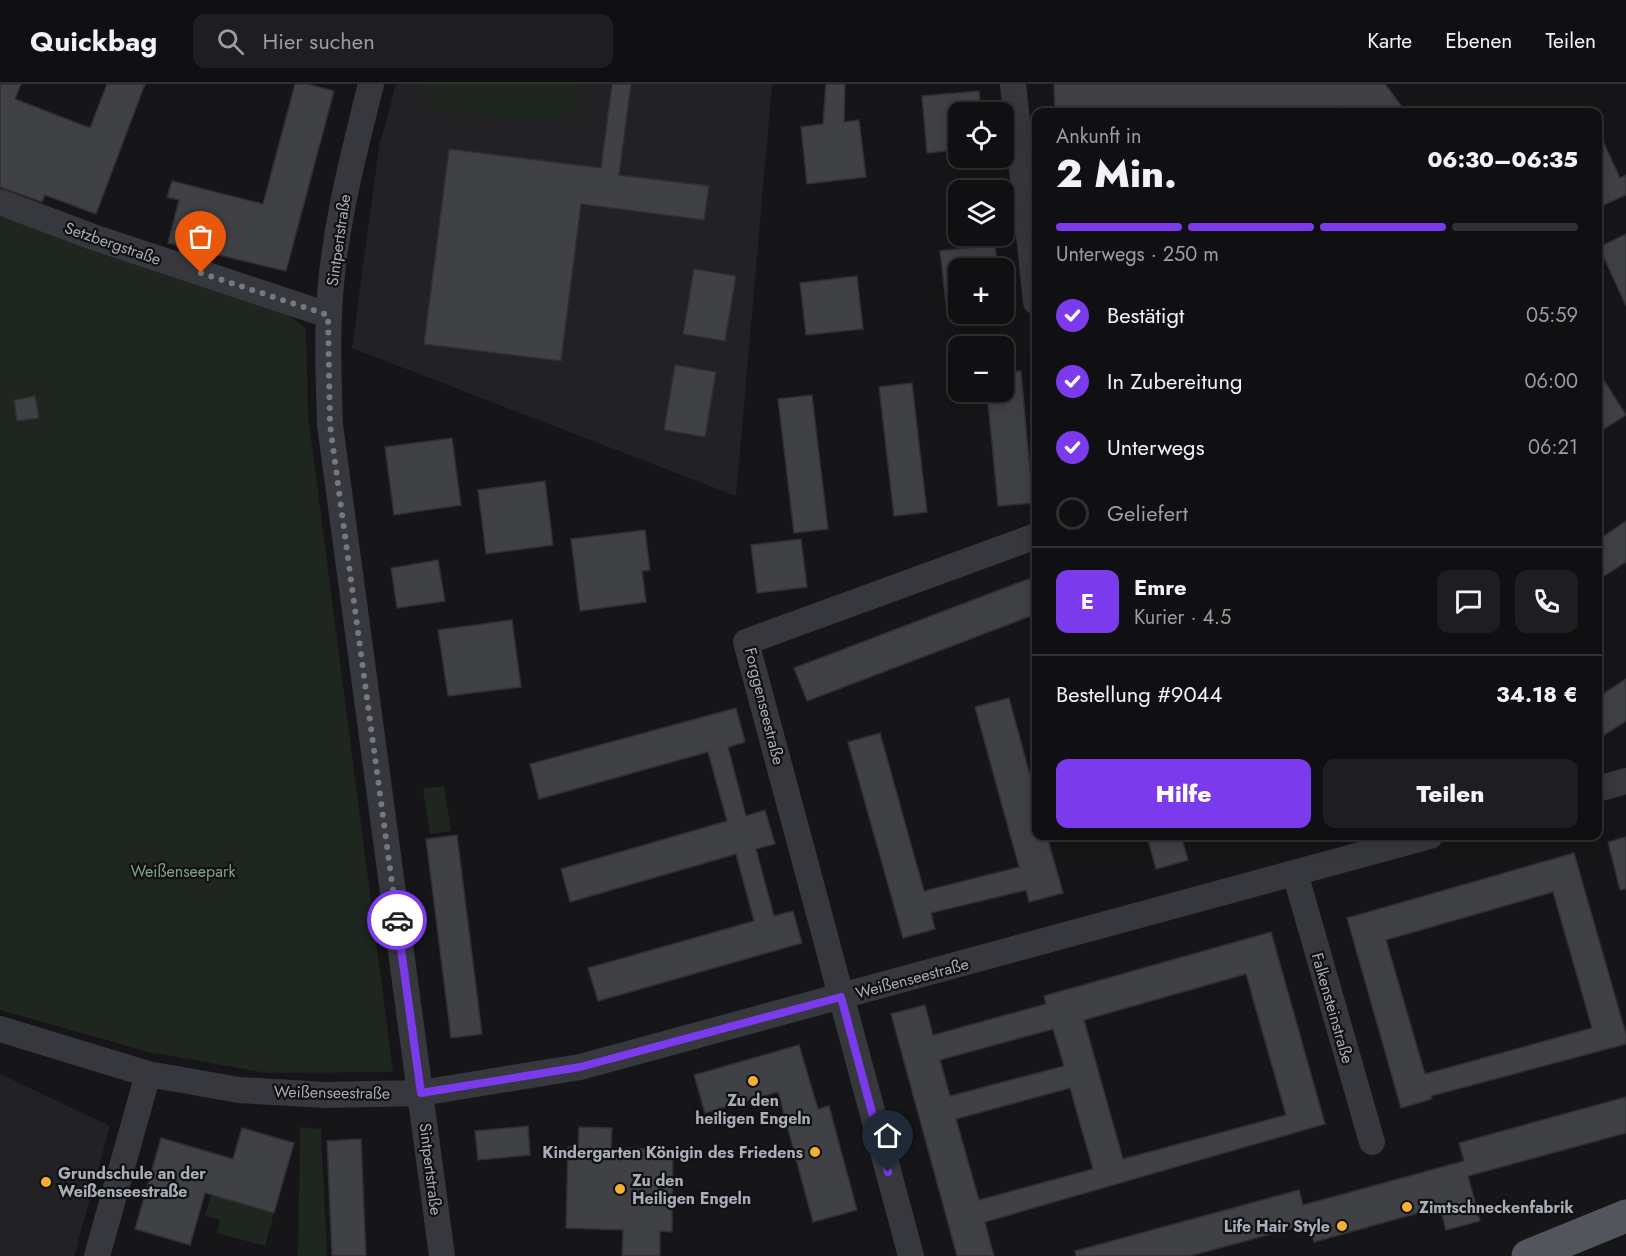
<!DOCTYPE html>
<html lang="de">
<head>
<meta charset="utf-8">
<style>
	:root { --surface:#101012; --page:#1e1e20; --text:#f1f3f6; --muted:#9c9d9f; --line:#303032; --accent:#7c3aed }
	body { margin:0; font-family:Jost,sans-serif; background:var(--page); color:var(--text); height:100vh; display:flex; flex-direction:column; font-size:22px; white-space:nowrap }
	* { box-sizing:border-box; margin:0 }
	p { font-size:20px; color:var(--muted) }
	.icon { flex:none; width:33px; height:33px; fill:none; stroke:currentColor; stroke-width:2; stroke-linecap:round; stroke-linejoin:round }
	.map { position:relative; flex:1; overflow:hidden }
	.sheet { position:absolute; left:1032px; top:24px; width:570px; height:732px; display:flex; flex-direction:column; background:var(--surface); border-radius:12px; box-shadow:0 3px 15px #0003,0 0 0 2px var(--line) }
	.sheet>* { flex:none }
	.controls { position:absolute; left:948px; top:18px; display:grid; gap:12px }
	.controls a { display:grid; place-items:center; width:66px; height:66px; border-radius:12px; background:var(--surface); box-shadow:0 3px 15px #0003,0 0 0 2px var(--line); font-size:30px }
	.pin { position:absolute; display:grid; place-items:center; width:51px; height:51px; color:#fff; margin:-62px -26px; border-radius:50% 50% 50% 0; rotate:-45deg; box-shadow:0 0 6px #0007 }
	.pin .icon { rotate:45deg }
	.courier { position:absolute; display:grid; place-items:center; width:60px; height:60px; margin:-30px; border:4px solid #7c3aed; border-radius:50%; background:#fff; color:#222; box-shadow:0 2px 8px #0007 }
	.headline em { font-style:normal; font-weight:800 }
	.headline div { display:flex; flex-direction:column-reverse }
	.headline { display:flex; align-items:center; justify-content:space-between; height:102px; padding:0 24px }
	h1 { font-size:39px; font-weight:800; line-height:45px }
	.bar { display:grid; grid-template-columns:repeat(4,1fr); gap:9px 6px; align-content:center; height:72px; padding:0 24px }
	.bar i { height:8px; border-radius:4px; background:var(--line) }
	.bar .active { background:var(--accent) }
	.bar p { grid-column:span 4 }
	.line { display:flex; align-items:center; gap:15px; padding:0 24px; border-top:2px solid var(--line) }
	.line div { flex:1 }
	.round { display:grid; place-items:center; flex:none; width:63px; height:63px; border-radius:12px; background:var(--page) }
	ol { padding:0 24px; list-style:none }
	li { display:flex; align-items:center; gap:18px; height:66px }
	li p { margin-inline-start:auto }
	li .icon { padding:6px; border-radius:50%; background:var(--accent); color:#fff; stroke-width:4 }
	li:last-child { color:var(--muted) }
	li i { width:33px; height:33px; border:3px solid var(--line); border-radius:50% }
	.primary-button { display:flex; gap:12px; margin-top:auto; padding:12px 24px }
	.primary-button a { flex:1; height:69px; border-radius:12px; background:var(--accent); color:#fff; font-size:24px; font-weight:800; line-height:69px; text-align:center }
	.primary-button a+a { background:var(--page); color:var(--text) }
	header { display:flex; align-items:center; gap:36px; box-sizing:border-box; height:84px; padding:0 30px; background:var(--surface); border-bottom:2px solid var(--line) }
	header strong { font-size:28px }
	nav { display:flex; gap:33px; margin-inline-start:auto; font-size:21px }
	.search { width:420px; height:54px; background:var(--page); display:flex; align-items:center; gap:15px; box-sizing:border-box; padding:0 21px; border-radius:12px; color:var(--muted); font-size:22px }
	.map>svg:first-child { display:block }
	.built { fill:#222225 }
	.green { fill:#1e261f }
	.building { fill:#404145; stroke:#303034; stroke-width:1.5; fill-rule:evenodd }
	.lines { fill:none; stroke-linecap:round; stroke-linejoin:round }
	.minor { stroke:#37383d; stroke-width:26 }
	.primary { stroke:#53555c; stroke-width:33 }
	.done { stroke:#757880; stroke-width:6; stroke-dasharray:0 10.8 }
	.route { stroke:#7c3aed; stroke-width:8 }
	.poi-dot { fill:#f2b134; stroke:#111113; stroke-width:2 }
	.labels { text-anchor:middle; stroke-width:4.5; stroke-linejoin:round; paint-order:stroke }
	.street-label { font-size:16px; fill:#a8adb8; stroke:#111113 }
	.park-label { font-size:16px; fill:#7fa381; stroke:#111113 }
	.poi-label { font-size:16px; font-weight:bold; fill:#a8adb8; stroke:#111113; text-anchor:start }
</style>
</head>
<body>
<header>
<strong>Quickbag</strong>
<div class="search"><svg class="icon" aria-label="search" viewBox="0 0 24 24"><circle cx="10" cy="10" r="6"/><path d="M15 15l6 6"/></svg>Hier suchen</div>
<nav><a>Karte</a><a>Ebenen</a><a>Teilen</a></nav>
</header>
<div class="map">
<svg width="1626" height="1172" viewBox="0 0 1626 1172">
	<rect width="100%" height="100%" fill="#161618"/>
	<path class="built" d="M 396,0 L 772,0 L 736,412 L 352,264 L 379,63 Z
		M 0,990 L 110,1042 L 74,1172 L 0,1172 Z"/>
	<path class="green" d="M 423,0 L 577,0 L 580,30 L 524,38 L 430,24 Z
		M 0,126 L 289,232 L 306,244 L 308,331 L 393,988 L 267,989 L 149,968 L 0,926 Z
		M 444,702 L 451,747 L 430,750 L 423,705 Z
		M 300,1043 L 321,1045 L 327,1172 L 298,1172 Z
		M 211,1111 L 274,1129 L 265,1162 L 217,1149 L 220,1136 L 205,1132 Z"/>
	<path class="building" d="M 0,0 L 21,0 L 15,15 L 90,44 L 107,0 L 145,0 L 96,130 L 45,111 L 42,118 L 0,103 Z
		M 295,0 L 307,0 L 334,7 L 286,187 L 168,159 L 179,116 L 167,113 L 172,97 L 263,120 Z
		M 612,0 L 631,0 L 619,91 L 709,102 L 704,136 L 581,120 L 561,277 L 424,260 L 449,65 L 601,84 Z
		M 826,0 L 845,0 L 844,38 L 859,36 L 866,93 L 807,100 L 801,43 L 823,40 Z
		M 1054,0 L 1385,0 L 1406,28 L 1350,28 L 1345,22 L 1223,28 L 1055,28 Z
		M 979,7 L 981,28 L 958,28 L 958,66 L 927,69 L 922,12 Z
		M 1598,46 L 1620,94 L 1626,91 L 1626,111 L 1604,121 L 1602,114 L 1598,116 Z
		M 1626,150 L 1626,222 L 1599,163 Z
		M 995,161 L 998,184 L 958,184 L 958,228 L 947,228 L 940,167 Z
		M 694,185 L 736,192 L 725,257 L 683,250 Z
		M 857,192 L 863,245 L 806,251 L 800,199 Z
		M 675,281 L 716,288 L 705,353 L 664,346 Z
		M 1021,287 L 1033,419 L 998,422 L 987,308 L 1004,308 L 1004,288 Z
		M 1598,287 L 1626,331 L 1598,349 Z
		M 912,299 L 927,428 L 894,432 L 879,303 Z
		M 812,311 L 828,445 L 794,449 L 778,315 Z
		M 35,312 L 39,334 L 17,337 L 14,316 Z
		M 452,354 L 461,421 L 394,431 L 385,363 Z
		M 545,397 L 553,461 L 486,470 L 478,406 Z
		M 1626,437 L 1626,478 L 1598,496 L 1598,456 Z
		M 645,446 L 650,486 L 642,487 L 646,518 L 580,527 L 571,455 Z
		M 801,455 L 807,503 L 757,509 L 751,461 Z
		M 438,476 L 445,517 L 397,524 L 391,484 Z
		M 1036,492 L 1036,530 L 807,617 L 794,584 Z
		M 512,536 L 521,603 L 448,612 L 438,546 Z
		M 1626,595 L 1626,637 L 1598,655 L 1598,613 Z
		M 1009,614 L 1036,713 L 1036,752 L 1047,752 L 1063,809 L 1029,818 L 1026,806 L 931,829 L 935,845 L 903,854 L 848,658 L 880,649 L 924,807 L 1019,783 L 975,623 Z
		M 736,624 L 745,658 L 728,663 L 746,732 L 765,726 L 775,760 L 756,765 L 774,832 L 793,827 L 802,859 L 598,917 L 588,884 L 754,837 L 736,770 L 570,818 L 561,785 L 727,737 L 708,668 L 539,715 L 530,680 Z
		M 457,751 L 482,950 L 451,954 L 426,755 Z
		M 1147,752 L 1181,752 L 1188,776 L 1156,785 Z
		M 1626,753 L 1626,805 L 1620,806 L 1608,758 Z
		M 1574,769 L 1626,950 L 1626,960 L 1431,1012 L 1432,1015 L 1401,1024 L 1347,834 ZM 1553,808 L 1592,944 L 1425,990 L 1386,856 Z
		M 1271,848 L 1325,1040 L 985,1138 L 994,1172 L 957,1172 L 891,930 L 925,921 L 933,951 L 1046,920 L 1044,912 ZM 1246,890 L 1286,1031 L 1123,1075 L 1084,936 ZM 1053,945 L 1064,982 L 950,1012 L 940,976 ZM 1070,1004 L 1093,1085 L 979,1116 L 956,1035 Z
		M 799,961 L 818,1025 L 829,1022 L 857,1126 L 813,1138 L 778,1008 L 705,1029 L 694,991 Z
		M 1626,1013 L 1626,1049 L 1468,1092 L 1480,1137 L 1446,1146 L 1440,1123 L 1314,1158 L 1308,1140 L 1190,1172 L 1076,1172 L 1075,1167 L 1299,1106 L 1303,1121 L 1464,1077 L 1459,1059 Z
		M 528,1042 L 530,1071 L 478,1076 L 475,1047 Z
		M 579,1043 L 612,1044 L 611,1064 L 673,1065 L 672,1148 L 660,1147 L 660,1172 L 622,1172 L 623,1146 L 566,1144 L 568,1063 L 578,1063 Z
		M 242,1044 L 294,1059 L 274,1129 L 205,1109 L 190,1161 L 135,1145 L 161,1054 L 233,1075 Z
		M 361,1055 L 366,1172 L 332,1172 L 327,1057 Z"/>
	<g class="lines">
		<path class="minor" d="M 371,0 C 352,76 332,152 329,230 C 327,267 329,304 330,341 L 442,1172
			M 1013,0 L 1036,218
			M 0,118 L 93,153 L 328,231
			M 1598,705 L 1626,697
			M 1295,789 L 1372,1058
			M 0,945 L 148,990 L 239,1006 L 326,1011 L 421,1009 L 580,983 L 1430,752
			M 97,1172 L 148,990
			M 911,1172 L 746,558 L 1036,452"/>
		<path class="primary" d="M 1528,1172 L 1626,1132"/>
	</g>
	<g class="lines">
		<path class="done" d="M 201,189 L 328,231 L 330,341 L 397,836"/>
		<path class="route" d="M 397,836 L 421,1009 L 580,983 L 841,913 L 888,1088"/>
	</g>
	<g class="poi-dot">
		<circle cx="753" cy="997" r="6"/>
		<circle cx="815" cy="1068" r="6"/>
		<circle cx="46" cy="1098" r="6"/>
		<circle cx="620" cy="1105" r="6"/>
		<circle cx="1407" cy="1123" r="6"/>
		<circle cx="1342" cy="1142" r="6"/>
	</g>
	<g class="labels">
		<g class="street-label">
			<text transform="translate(338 156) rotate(-82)" y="6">Sintpertstraße</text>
			<text transform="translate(113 159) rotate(19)" y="6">Setzbergstraße</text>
			<text transform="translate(765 622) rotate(76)" y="6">Forggenseestraße</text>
			<text transform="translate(912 894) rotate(-15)" y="6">Weißenseestraße</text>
			<text transform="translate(1333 924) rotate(74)" y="6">Falkensteinstraße</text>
			<text transform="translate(332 1008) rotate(1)" y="6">Weißenseestraße</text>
			<text transform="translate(431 1085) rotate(83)" y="6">Sintpertstraße</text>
		</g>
		<g class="park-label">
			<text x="183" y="793">Weißenseepark</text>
		</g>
		<g class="poi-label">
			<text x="753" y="1022" text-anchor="middle">Zu den<tspan x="753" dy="18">heiligen Engeln</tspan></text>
			<text x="803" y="1074" text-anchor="end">Kindergarten Königin des Friedens</text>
			<text x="58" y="1095">Grundschule an der<tspan x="58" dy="18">Weißenseestraße</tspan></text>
			<text x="632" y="1102">Zu den<tspan x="632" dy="18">Heiligen Engeln</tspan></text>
			<text x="1419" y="1129">Zimtschneckenfabrik</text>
			<text x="1330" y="1148" text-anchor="end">Life Hair Style</text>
		</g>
	</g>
</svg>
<div class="controls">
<a><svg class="icon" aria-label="locate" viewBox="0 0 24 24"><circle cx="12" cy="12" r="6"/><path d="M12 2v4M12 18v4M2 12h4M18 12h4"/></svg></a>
<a><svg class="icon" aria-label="layers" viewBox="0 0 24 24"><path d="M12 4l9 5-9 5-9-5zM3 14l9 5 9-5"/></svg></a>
<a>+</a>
<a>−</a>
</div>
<div class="pin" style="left:201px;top:189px;background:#ea580c"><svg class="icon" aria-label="bag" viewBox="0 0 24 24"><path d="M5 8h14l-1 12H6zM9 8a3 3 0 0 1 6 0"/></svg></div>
<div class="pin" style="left:888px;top:1088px;background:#1f2937"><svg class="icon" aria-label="home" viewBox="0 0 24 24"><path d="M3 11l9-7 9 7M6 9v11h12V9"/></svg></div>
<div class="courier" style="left:397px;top:836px"><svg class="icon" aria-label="car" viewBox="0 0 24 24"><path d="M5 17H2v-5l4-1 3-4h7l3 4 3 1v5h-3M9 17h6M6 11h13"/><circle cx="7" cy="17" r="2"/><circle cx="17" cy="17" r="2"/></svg></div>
<section class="sheet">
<div class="headline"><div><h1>2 Min.</h1><p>Ankunft in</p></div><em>06:30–06:35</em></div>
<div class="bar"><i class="active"></i><i class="active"></i><i class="active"></i><i></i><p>Unterwegs · 250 m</p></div>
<ol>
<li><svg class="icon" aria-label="check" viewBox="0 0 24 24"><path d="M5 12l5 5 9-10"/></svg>Bestätigt<p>05:59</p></li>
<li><svg class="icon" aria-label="check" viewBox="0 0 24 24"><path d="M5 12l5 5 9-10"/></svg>In Zubereitung<p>06:00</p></li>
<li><svg class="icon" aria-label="check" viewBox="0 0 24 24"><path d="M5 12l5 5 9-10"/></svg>Unterwegs<p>06:21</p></li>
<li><i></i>Geliefert</li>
</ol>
<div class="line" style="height:108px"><b class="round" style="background:var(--accent);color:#fff">E</b><div><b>Emre</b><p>Kurier · 4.5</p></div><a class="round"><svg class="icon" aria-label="chat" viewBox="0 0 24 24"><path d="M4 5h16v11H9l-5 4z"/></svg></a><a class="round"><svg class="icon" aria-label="phone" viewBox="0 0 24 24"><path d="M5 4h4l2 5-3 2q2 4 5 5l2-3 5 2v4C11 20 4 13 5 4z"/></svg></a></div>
<div class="line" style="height:78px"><div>Bestellung #9044</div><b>34.18 €</b></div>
<div class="primary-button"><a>Hilfe</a><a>Teilen</a></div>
</section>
</div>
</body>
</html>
